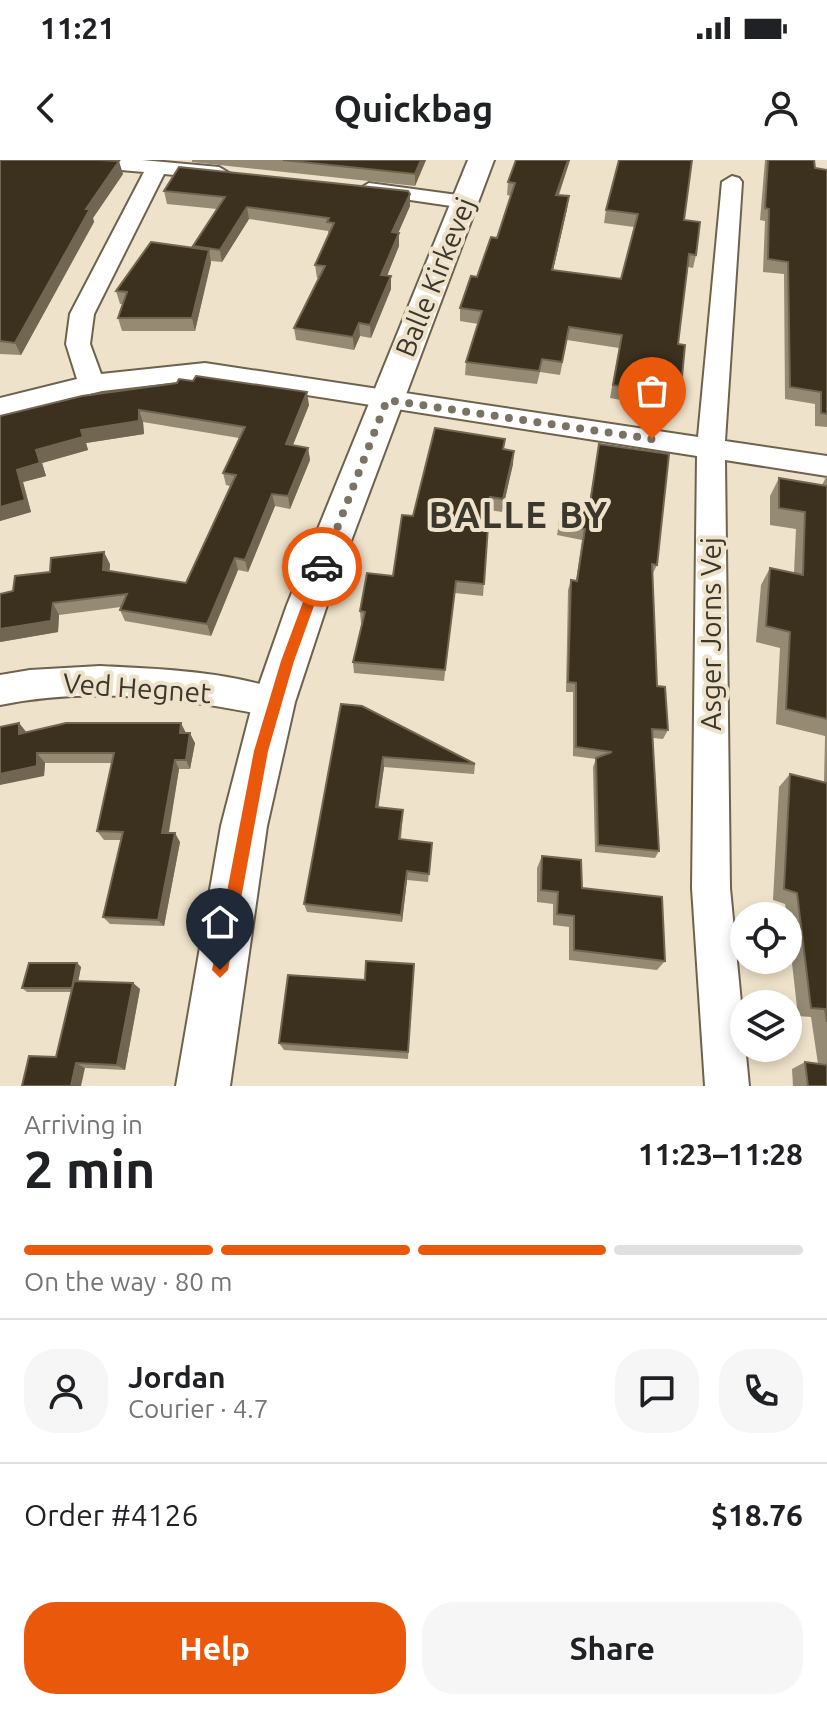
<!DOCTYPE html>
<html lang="en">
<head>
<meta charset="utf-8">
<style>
	:root { --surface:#fff; --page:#f6f6f6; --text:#202124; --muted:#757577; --line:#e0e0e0; --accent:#ea580c }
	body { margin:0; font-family:Ubuntu,sans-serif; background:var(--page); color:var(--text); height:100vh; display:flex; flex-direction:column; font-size:30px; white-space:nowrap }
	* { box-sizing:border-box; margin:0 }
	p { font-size:26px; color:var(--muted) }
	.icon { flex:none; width:44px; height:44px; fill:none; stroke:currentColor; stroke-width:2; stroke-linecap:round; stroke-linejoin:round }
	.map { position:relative; height:926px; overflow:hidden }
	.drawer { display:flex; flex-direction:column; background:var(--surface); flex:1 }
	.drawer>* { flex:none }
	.buttons { position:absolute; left:730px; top:742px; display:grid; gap:16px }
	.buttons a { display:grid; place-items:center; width:72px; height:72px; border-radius:50%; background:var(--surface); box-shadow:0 4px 12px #0003; font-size:40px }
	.pin { position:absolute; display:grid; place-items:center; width:68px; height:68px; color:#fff; margin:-82px -34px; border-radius:50% 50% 50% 0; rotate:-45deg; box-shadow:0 0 8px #0007 }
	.pin .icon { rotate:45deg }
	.courier { position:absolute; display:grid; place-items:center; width:80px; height:80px; margin:-40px; border:6px solid #ea580c; border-radius:50%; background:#fff; color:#222; box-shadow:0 2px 10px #0007 }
	.summary em { font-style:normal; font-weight:600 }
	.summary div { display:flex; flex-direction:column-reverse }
	.summary { display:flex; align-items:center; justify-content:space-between; height:136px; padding:0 24px }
	h1 { font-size:52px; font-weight:600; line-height:60px }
	.bar { display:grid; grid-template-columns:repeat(4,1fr); gap:12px 8px; align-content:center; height:96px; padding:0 24px }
	.bar i { height:10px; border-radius:6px; background:var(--line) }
	.bar .current { background:var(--accent) }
	.bar p { grid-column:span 4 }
	.line { display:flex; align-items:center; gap:20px; padding:0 24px; border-top:2px solid var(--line) }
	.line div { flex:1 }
	.round { display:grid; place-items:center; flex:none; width:84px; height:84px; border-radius:32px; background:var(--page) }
	.cta { display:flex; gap:16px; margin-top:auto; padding:16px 24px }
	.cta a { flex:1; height:92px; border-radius:32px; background:var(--accent); color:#fff; font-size:32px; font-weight:600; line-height:92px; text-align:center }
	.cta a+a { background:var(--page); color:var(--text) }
	.status { display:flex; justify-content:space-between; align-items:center; height:56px; padding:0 40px; background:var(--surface); direction:ltr }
	.status svg { height:22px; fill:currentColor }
	header { display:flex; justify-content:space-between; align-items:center; height:104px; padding:0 24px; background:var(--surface); font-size:36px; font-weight:600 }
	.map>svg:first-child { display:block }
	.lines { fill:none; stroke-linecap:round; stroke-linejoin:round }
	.minor-casing { stroke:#6d624d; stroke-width:4 }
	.tertiary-casing { stroke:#6d624d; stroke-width:4 }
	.minor { fill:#fff; fill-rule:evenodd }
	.tertiary { fill:#fff; fill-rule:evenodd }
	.wall { fill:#958a74 }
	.shaded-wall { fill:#716652 }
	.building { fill:#3b311e; stroke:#716652; stroke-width:2 }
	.route { fill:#ea580c }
	.done { stroke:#7a7364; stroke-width:8; stroke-dasharray:0 14.4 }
	.labels { text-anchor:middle; stroke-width:8; stroke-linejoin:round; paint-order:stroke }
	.street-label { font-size:28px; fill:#3b372d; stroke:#efe2ca }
	.district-label { font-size:36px; font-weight:bold; letter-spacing:2px; fill:#3b372d; stroke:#efe2ca }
</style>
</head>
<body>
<div class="status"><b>11:21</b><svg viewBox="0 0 49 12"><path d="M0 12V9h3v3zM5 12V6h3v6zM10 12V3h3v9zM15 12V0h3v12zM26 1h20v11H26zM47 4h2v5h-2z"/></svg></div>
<header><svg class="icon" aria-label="back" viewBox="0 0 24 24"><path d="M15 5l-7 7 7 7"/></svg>Quickbag<svg class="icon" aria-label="person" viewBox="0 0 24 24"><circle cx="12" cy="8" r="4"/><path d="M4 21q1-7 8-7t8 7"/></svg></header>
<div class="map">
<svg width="827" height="926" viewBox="0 0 827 926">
	<rect width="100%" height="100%" fill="#efe2ca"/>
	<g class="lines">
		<defs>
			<path id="minor" d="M 64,0 L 142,0 L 219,7 L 229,13 L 219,19 L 164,14 L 94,154 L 90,184 L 101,214 L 205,203 L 698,277 L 722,22 L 732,16 L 739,18 L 742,22 L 725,281 L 827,296 L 827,316 L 725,300 L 730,728 L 749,926 L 705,926 L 692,728 L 697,296 L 205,219 L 102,231 L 0,256 L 0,238 L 77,219 L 66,184 L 70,154 L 144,12 L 74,6 Z
				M 369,23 L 465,36 L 476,42 L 465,48 L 362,33 L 359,29 Z
				M 100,506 C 160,509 228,511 286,532 L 291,542 L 286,552 L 274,557 C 184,538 91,526 0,545 L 0,515 L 30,510 Z"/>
			<path id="tertiary" d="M 468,0 L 494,0 L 327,445 L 295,542 L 267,666 L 230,926 L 176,926 L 221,666 L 253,542 L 287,445 Z"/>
		</defs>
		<use href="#minor" class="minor-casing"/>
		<use href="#tertiary" class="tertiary-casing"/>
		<use href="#minor" class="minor"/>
		<use href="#tertiary" class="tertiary"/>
	</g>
	<path class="wall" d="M 0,0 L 123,14 L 93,58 L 94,62 L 21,195 L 0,194 Z
		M 192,0 L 426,0 L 415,26 L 192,2 Z
		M 516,0 L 570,0 L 559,35 L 567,49 L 553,110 L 621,119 L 634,67 L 604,63 L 606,50 L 684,60 L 696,95 L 693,108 L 688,107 L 678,184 L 680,237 L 676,250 L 610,238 L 619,188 L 567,180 L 560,215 L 540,212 L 537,224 L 465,215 L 466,202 L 478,164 L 460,161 L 460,148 L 497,78 L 511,36 L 507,35 L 508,22 Z
		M 765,0 L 814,0 L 815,8 L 827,10 L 827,267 L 815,266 L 815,244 L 785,239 L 784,114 L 763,112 L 765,61 L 760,60 Z
		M 164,31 L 410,46 L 398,73 L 399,86 L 387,116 L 391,116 L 391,129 L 371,178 L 360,176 L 354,190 L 296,180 L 294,168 L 319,118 L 317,118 L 315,105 L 329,75 L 328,71 L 249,59 L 222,102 L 211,101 L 195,171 L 122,171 L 118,158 L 122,144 L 120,144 L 116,131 L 193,88 L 193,86 L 217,49 L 167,44 Z
		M 82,236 L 309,245 L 293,285 L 308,288 L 310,300 L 290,349 L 275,346 L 248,412 L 238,410 L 211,476 L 125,461 L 120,450 L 121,447 L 59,455 L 58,472 L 0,482 L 110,404 L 109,411 L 186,423 L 230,326 L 226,325 L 223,313 L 239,278 L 143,262 L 144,274 L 86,283 L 88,290 L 42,303 L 46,316 L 23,322 L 31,352 L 0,361 L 0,256 Z
		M 599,284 L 657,405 L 652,415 L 657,526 L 668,570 L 663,579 L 653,578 L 659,691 L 655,698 L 595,692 L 593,607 L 596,599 L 573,596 L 573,532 L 566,532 L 568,430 L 571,420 L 576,421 L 582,380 L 557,375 L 563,340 L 589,344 Z
		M 504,289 L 513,304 L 502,352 L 489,350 L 483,436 L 455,433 L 444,521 L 354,513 L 353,502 L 362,463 L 361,463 L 360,451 L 393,416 L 413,356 Z
		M 827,315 L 827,926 L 793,926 L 792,909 L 805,902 L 818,904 L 811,857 L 798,856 L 788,768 L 788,756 L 787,756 L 785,744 L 773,740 L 779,627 L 790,614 L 824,622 L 825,576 L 776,564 L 780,488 L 756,482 L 761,425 L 770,408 L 794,413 L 796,369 L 770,365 L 770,336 L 779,318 L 822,325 Z
		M 341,544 L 475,604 L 474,614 L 384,607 L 378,647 L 403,650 L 401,680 L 432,683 L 428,722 L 407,720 L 402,762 L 307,752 L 304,744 Z
		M 19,563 L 26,572 L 186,573 L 195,583 L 190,609 L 179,609 L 169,673 L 180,682 L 164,766 L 110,764 L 103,757 L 121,680 L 104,680 L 97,671 L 112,603 L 45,603 L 44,616 Z
		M 542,696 L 582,728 L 665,801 L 657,810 L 569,800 L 569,767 L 553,765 L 553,744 L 537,742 L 537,708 Z
		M 77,803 L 81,807 L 78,822 L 133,823 L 140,829 L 125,910 L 85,908 L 56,897 L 72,832 L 27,832 L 22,828 Z
		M 414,804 L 408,899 L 284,890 L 279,883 L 365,820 Z"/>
	<path class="shaded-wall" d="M 421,0 L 426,0 L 415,26 L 415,14 Z
		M 568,0 L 570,0 L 554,48 L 556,35 Z
		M 119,1 L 123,14 L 93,58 L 94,62 L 21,195 L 15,183 L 86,49 Z
		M 410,34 L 410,46 L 393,85 L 392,72 Z
		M 569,36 L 567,49 L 550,123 L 552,110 Z
		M 247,47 L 249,59 L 222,102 L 220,90 Z
		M 399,73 L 399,86 L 382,128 L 381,115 Z
		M 209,90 L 211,103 L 195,171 L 192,158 Z
		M 391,116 L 391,129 L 371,178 L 370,165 Z
		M 359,163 L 360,176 L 354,190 L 353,177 Z
		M 307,232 L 309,245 L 288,297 L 286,284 Z
		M 139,250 L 143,262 L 144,274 L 86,283 L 88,290 L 42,303 L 46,316 L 23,322 L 31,352 L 0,361 L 0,347 L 17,310 L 36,290 L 81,270 Z
		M 308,288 L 310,300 L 290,349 L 288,336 Z
		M 514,291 L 513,304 L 502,352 L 503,339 Z
		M 272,334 L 275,346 L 248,412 L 245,400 Z
		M 104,392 L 110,404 L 109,421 L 103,410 Z
		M 235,398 L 238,410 L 211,476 L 207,464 Z
		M 53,443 L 59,455 L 58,472 L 0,482 L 0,469 Z
		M 19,563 L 27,573 L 19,574 Z
		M 181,563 L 186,573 L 180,573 Z
		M 190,573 L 195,583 L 190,609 L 186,600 Z
		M 37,593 L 45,603 L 44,616 L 0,625 L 0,614 Z
		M 383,597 L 384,607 L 377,657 L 376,647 Z
		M 175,600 L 179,609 L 167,681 L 162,673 Z
		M 175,673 L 180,682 L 164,766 L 158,760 Z
		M 407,711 L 407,720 L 402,762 L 401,755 Z
		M 77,803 L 81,807 L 76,832 L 72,828 Z
		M 133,823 L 140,829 L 125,910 L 117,905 Z
		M 76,903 L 85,908 L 81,926 L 71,926 Z"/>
	<path class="building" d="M 0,0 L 100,0 L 119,1 L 86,49 L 90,49 L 15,183 L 0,181 Z
		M 283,0 L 421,0 L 415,14 Z
		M 516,0 L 568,0 L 556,35 L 569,36 L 552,110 L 621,119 L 638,54 L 606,50 L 619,0 L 692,0 L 684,60 L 700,62 L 696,95 L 689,94 L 678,184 L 685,185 L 680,237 L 613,225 L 622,175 L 569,167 L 562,202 L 542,199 L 539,211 L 466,202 L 482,151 L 460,148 L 471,116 L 477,117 L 491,77 L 497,78 L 515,23 L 508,22 Z
		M 768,0 L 814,0 L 815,8 L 827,10 L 827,254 L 821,253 L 821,232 L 790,227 L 788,102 L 768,99 L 769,49 L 765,48 Z
		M 179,7 L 408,31 L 410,34 L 392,72 L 399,73 L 381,115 L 391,116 L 370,165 L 359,163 L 353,177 L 294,168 L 325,106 L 315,105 L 334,63 L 327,62 L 329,58 L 247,47 L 220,90 L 193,86 L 225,37 L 164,31 Z
		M 151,82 L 209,90 L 192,158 L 118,158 L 127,132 L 116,131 Z
		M 196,216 L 307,232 L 286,284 L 308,288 L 288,336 L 272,334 L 245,400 L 235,398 L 207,464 L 120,450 L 127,434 L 53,443 L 51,461 L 0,469 L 0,434 L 13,431 L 15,416 L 50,412 L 51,398 L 104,392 L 103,410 L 186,423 L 236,315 L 223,313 L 245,267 L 139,250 L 139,261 L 81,270 L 83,277 L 36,290 L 40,303 L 17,310 L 25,340 L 0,347 L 0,256 L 82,236 L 177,223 L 179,219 L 193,221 Z
		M 435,268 L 505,279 L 503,289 L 514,291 L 503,339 L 490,337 L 484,424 L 456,421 L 445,510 L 353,502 L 365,452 L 360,451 L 367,413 L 393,416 L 402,355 L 413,356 Z
		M 599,284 L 669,294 L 657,405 L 652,404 L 657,526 L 665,527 L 668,570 L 652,569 L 659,691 L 598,685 L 596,598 L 612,592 L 576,587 L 576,523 L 568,522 L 571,420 L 577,421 L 585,369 L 559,365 L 563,340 L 590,344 Z
		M 779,318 L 827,326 L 827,559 L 786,549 L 790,472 L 766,466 L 770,408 L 803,415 L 805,352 L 779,348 Z
		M 341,544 L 362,546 L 475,604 L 383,597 L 376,647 L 403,650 L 399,679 L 432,683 L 429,714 L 407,711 L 401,755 L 304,744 Z
		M 19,563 L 19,574 L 66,563 L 181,563 L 180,573 L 190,573 L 186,600 L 175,600 L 162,673 L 175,673 L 158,760 L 103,757 L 123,672 L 97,671 L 114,593 L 37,593 L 37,606 L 0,614 L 0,567 Z
		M 790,614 L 827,623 L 827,862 L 825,849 L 811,848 L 797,733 L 784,729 Z
		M 542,696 L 581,700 L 582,728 L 662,737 L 665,801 L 574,790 L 574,756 L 557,754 L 558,732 L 541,730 Z
		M 366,801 L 414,804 L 408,892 L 279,883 L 288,815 L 365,820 Z
		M 29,803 L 77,803 L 72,828 L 22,828 Z
		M 74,821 L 133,823 L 117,905 L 76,903 L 71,926 L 22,926 L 29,896 L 56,897 Z
		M 805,902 L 827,905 L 827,926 L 808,926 Z"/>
	<path class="route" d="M 322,402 L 328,407 L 294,501 L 268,591 L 228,810 L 220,818 L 212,810 L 254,591 L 281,501 L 316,407 Z"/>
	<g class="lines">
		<path class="done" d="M 322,407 L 387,240 L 652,279"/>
	</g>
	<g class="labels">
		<g class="street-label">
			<text transform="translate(435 117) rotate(-68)" y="10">Balle Kirkevej</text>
			<text transform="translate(711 474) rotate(-90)" y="10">Asger Jorns Vej</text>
			<text transform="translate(137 528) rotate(4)" y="10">Ved Hegnet</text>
		</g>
		<g class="district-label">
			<text x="519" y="368">BALLE BY</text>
		</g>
	</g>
</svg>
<div class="buttons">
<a><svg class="icon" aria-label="locate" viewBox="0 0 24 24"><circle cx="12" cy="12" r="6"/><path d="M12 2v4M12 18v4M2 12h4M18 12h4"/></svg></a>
<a><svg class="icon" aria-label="layers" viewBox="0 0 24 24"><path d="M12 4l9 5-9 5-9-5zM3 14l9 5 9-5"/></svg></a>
</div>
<div class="pin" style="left:652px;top:279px;background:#ea580c"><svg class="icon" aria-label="bag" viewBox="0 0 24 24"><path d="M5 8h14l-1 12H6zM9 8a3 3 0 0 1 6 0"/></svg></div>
<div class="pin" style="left:220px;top:810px;background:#1f2937"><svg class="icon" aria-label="home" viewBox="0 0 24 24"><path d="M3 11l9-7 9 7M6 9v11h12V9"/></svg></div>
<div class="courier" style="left:322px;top:407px"><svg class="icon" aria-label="car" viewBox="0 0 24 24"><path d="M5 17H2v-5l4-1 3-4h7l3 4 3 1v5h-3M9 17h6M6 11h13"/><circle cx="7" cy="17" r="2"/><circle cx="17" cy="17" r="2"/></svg></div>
</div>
<section class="drawer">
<div class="summary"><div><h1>2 min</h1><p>Arriving in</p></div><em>11:23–11:28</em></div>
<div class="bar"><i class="current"></i><i class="current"></i><i class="current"></i><i></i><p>On the way · 80 m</p></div>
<div class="line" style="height:144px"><a class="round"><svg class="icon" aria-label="person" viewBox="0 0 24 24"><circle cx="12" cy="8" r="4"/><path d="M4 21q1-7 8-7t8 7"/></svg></a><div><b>Jordan</b><p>Courier · 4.7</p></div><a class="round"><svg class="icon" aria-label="chat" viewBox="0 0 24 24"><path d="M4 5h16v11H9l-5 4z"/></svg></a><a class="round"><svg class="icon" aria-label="phone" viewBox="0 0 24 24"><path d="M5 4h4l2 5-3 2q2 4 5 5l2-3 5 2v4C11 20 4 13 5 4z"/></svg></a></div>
<div class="line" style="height:104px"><div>Order #4126</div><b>$18.76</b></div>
<div class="cta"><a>Help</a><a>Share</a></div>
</section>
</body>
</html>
